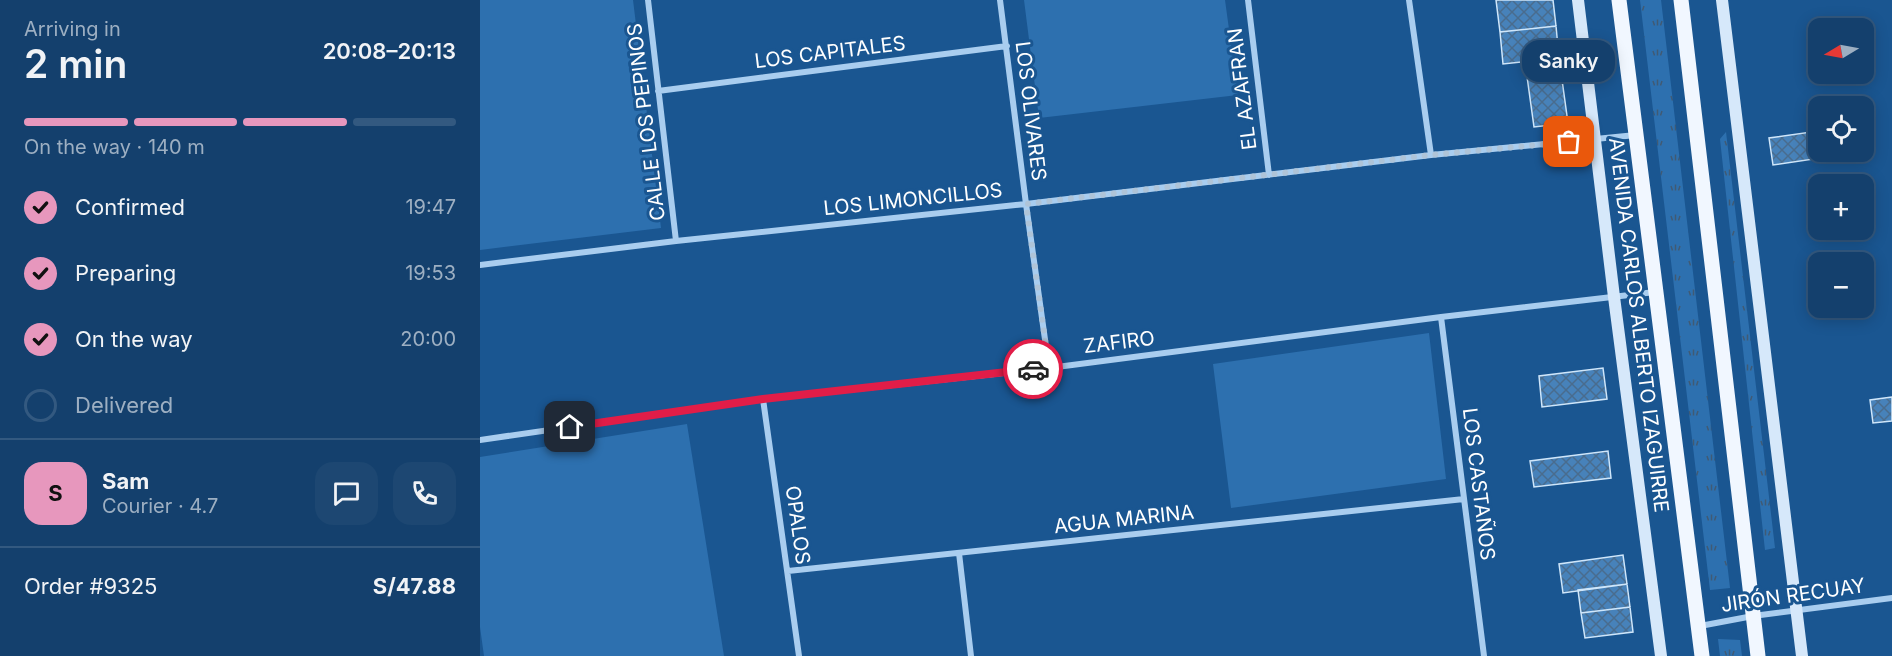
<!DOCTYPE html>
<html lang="en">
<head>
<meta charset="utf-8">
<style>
	:root { --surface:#14406d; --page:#1d4772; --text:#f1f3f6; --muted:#9dafc2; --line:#335980; --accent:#e797bd }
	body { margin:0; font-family:Inter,sans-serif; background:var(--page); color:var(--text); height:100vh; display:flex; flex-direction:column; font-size:22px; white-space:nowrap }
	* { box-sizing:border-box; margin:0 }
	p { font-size:20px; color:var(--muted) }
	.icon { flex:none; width:33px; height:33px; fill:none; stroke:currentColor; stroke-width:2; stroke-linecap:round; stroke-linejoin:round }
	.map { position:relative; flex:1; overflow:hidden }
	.side { display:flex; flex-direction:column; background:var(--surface); width:480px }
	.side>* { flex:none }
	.needle { width:39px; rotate:260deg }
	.fabs { position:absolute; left:1328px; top:18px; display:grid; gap:12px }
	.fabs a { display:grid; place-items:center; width:66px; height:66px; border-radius:12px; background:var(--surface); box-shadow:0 3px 15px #0003,0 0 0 2px var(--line); font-size:30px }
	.pin { position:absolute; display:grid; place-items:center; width:51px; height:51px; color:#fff; margin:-26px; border-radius:12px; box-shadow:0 3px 9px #0006 }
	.courier { position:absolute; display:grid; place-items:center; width:60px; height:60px; margin:-30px; border:4px solid #e11d48; border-radius:50%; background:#fff; color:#222; box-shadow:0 2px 8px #0007 }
	.bubble { position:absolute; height:42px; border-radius:18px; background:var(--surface); box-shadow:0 3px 15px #0003,0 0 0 2px var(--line); font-size:20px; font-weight:600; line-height:42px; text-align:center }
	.summary em { font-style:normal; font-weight:600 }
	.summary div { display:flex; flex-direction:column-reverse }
	.summary { display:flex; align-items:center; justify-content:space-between; height:102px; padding:0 24px }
	h1 { font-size:39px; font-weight:600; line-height:45px }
	.bar { display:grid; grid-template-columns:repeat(4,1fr); gap:9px 6px; align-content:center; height:72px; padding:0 24px }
	.bar i { height:8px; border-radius:4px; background:var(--line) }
	.bar .active { background:var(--accent) }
	.bar p { grid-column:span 4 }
	.line { display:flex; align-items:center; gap:15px; padding:0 24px; border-top:2px solid var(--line) }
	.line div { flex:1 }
	.round { display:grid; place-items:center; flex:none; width:63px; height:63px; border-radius:18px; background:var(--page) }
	ol { padding:0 24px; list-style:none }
	li { display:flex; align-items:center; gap:18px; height:66px }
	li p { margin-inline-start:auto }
	li .icon { padding:6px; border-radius:50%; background:var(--accent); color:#111; stroke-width:4 }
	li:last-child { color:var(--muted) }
	li i { width:33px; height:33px; border:3px solid var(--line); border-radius:50% }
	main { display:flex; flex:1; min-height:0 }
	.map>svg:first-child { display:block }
	.grass { fill:url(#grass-tufts) }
	.green { fill:#2d70af }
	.building { fill:url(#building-cross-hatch); stroke:#cfe6fa; stroke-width:1.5 }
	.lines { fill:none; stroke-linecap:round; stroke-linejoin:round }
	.street { stroke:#a9cdef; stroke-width:6 }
	.secondary { stroke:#d6e8fa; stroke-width:12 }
	.primary { stroke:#f1f7ff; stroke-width:15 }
	.done { stroke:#afc4d8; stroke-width:6; stroke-dasharray:0 10.8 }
	.route { stroke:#e11d48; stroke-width:8 }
	.labels { text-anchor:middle; stroke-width:6; stroke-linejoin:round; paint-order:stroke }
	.street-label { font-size:20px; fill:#fff; stroke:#1a5691 }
</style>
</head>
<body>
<main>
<section class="side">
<div class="summary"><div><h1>2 min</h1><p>Arriving in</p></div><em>20:08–20:13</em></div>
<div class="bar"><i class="active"></i><i class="active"></i><i class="active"></i><i></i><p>On the way · 140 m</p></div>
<ol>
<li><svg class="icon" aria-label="check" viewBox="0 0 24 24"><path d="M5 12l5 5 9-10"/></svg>Confirmed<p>19:47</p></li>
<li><svg class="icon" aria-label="check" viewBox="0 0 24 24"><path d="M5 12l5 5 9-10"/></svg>Preparing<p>19:53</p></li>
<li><svg class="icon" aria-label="check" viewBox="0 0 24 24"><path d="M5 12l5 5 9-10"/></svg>On the way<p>20:00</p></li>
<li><i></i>Delivered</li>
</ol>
<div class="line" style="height:108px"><b class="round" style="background:var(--accent);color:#111">S</b><div><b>Sam</b><p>Courier · 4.7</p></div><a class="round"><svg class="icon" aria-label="chat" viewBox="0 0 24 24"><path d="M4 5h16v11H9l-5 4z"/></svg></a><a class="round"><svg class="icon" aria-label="phone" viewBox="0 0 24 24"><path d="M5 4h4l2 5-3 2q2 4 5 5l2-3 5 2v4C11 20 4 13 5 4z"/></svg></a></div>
<div class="line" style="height:78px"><div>Order #9325</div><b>S/47.88</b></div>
</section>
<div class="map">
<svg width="1412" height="656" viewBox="0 0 1412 656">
	<defs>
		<pattern id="grass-tufts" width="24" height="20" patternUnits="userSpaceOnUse" patternTransform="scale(1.5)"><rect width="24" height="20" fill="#2d70af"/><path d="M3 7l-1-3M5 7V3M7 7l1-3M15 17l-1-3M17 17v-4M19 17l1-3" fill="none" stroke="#405a74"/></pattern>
		<pattern id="building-cross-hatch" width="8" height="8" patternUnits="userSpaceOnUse" patternTransform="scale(1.5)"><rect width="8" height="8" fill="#4782ba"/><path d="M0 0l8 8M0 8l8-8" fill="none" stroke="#496c8e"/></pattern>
	</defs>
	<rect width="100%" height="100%" fill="#1a5691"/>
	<path class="grass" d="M 1160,0 L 1181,0 L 1250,588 L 1230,590 Z
		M 1246,132 L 1295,548 L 1285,550 L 1240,139 Z
		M 1238,639 L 1260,640 L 1262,656 L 1240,656 Z"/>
	<path class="green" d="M 0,0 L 153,0 L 181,228 L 0,250 Z
		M 544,0 L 745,0 L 758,95 L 559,118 Z
		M 949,333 L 966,479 L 751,508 L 733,364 Z
		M 207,424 L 244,656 L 4,656 L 0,627 L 0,457 Z"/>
	<path class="building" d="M 1016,0 L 1073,0 L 1076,26 L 1020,32 Z
		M 1076,26 L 1079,58 L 1023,64 L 1020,32 Z
		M 1079,58 L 1088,123 L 1054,127 L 1045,62 Z
		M 1338,131 L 1338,152 L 1360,152 L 1361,155 L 1293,165 L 1289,138 Z
		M 1123,368 L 1127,399 L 1062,407 L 1059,376 Z
		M 1412,397 L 1412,421 L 1393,423 L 1390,400 Z
		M 1128,451 L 1131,478 L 1054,487 L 1050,461 Z
		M 1143,555 L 1147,584 L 1083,593 L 1079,564 Z
		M 1147,584 L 1150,607 L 1101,613 L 1098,590 Z
		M 1150,607 L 1153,632 L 1105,638 L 1101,613 Z"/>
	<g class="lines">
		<path class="street" d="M 168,0 L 196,241
			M 520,0 L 546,204 L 569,368
			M 768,0 L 789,175
			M 929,0 L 951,155
			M 178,91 L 527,46
			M 0,265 L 196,241 L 546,204 L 951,155 L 1156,135
			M 961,317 L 1004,656
			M 283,399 L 319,656
			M 0,440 L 283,399 L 569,368 L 961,317 L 1175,292
			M 479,553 L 491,656
			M 308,571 L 984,499
			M 1220,626 L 1273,616 L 1412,598"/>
		<path class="secondary" d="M 1098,0 L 1134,297 L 1181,656
			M 1242,0 L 1322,656"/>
		<path class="primary" d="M 1139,0 L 1222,656
			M 1201,0 L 1278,656"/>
	</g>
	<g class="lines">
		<path class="done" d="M 553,369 L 569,368 L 546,204 L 951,155 L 1089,142"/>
		<path class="route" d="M 90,427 L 283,399 L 553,369"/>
	</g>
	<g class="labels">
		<g class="street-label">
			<text transform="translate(350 52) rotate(-7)" y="7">LOS CAPITALES</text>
			<text transform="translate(762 89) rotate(-97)" y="7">EL AZAFRAN</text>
			<text transform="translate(551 111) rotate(83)" y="7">LOS OLIVARES</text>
			<text transform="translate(166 122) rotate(-97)" y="7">CALLE LOS PEPINOS</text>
			<text transform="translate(433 199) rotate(-6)" y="7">LOS LIMONCILLOS</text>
			<text transform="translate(1159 325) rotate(83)" y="7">AVENIDA CARLOS ALBERTO IZAGUIRRE</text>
			<text transform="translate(639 342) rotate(-7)" y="7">ZAFIRO</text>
			<text transform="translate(999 484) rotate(83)" y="7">LOS CASTAÑOS</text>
			<text transform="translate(644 519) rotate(-6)" y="7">AGUA MARINA</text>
			<text transform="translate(318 525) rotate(82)" y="7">OPALOS</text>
			<text transform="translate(1313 595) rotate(-8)" y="7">JIRÓN RECUAY</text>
		</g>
	</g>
</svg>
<div class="fabs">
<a><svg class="needle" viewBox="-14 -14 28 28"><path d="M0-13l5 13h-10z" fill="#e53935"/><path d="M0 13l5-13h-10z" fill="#9dafc2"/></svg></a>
<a><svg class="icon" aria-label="locate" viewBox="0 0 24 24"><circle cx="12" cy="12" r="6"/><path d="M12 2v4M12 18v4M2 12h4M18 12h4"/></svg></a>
<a>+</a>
<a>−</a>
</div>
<div class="pin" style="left:1089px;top:142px;background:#ea580c"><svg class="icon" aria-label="bag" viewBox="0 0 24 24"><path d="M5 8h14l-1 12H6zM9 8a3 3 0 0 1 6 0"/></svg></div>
<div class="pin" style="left:90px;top:427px;background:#1f2937"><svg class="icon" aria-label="home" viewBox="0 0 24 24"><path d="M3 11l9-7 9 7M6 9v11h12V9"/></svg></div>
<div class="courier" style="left:553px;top:369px"><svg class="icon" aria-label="car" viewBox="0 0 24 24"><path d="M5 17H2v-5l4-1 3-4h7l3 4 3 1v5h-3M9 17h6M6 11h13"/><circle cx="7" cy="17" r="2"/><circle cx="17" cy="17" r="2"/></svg></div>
<div class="bubble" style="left:1042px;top:40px;width:93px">Sanky</div>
</div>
</main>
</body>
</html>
